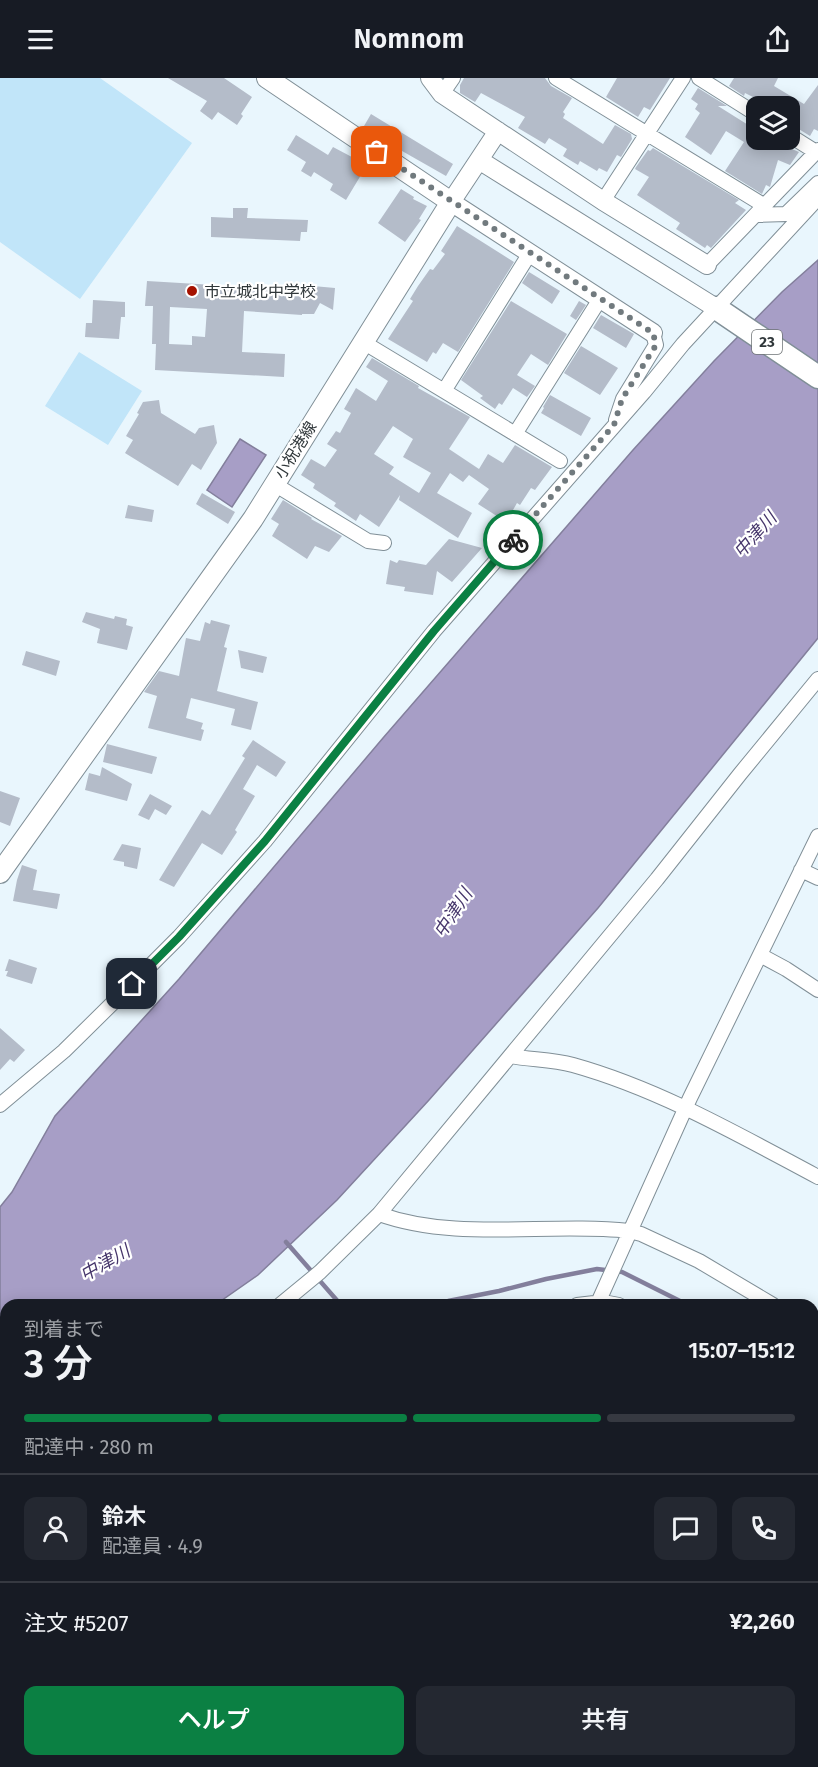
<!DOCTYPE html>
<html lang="ja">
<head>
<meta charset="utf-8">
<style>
	:root { --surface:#171b24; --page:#242831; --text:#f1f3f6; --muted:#9ea1a6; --line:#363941; --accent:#0b8043 }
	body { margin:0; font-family:"Fira Sans","Noto Sans JP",sans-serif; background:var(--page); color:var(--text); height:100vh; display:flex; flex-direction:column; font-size:22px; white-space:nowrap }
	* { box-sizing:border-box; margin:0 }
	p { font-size:20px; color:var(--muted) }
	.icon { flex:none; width:33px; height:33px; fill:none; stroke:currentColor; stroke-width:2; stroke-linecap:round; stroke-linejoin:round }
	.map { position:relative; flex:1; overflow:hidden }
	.side { position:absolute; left:0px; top:1221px; width:819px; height:468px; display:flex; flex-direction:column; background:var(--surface); border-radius:18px 18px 0 0; box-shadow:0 3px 15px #0003 }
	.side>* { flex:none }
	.controls { position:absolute; left:746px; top:18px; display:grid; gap:12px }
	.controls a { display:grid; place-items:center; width:54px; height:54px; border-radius:12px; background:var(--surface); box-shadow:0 3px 15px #0003; font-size:30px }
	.pin { position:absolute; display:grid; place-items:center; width:51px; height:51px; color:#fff; margin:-26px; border-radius:12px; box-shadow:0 3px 9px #0006 }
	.courier { position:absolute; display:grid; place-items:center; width:60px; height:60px; margin:-30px; border:4px solid #0b8043; border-radius:50%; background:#fff; color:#222; box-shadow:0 2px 8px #0007 }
	.head em { font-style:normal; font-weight:600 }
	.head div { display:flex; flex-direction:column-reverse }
	.head { display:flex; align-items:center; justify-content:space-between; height:102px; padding:0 24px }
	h1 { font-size:39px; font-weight:600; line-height:45px }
	.bar { display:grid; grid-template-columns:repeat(4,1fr); gap:9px 6px; align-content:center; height:72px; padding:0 24px }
	.bar i { height:8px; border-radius:4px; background:var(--line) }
	.bar .current { background:var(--accent) }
	.bar p { grid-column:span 4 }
	.line { display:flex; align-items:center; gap:15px; padding:0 24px; border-top:2px solid var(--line) }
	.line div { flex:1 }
	.round { display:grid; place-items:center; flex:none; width:63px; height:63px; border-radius:12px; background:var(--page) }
	.primary-button { display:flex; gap:12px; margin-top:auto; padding:12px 24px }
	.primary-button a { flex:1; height:69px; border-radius:12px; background:var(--accent); color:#fff; font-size:24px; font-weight:600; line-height:69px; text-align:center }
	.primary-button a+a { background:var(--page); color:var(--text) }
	header { display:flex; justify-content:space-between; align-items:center; height:78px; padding:0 24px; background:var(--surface); font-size:27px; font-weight:600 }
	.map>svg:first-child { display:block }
	.green { fill:#c1e5f9 }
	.water { fill:#a79ec6; stroke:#837f9c; stroke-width:1.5 }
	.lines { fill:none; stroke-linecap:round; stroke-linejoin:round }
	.stream { stroke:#837f9c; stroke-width:4.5 }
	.building { fill:#b4bcc9; fill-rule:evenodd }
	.minor-casing { stroke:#808f97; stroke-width:16 }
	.tertiary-casing { stroke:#808f97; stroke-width:20 }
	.secondary-casing { stroke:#808f97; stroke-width:22 }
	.primary-casing { stroke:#808f97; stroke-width:25 }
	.minor { stroke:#fff; stroke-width:14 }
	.tertiary { stroke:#fff; stroke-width:18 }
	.secondary { stroke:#fff; stroke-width:20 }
	.primary { stroke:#fff; stroke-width:22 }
	.done { stroke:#717a7e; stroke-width:6; stroke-dasharray:0 10.8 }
	.route { stroke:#0b8043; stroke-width:8 }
	.poi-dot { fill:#a51200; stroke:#fff; stroke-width:2 }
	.labels { text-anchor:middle; stroke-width:4.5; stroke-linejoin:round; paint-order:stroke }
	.shield { fill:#fff; stroke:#6e7375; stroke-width:1.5 }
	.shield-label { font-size:15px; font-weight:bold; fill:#30373a }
	.poi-label { font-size:16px; fill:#30373a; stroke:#fff; text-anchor:start }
	.street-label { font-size:16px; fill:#30373a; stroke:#fff }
	.water-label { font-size:18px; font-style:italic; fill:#46366b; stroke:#fff }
</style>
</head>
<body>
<header><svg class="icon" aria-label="menu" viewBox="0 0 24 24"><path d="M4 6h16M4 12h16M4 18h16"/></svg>Nomnom<svg class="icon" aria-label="share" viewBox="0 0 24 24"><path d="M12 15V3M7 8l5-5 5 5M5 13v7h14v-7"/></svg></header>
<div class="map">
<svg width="818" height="1689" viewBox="0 0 818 1689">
	<rect width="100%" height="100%" fill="#e9f6fd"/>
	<path class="green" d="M 0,0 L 100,0 L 192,65 L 80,221 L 0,164 Z
		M 79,274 L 142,313 L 108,367 L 45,328 Z
		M 6,1438 L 6,1634 L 0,1631 L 0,1450 Z
		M 0,1649 L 6,1652 L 6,1667 L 0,1681 Z"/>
	<path class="water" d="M 818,182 L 818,560 L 598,830 L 429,1022 L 337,1122 L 258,1197 L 215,1227 L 6,1227 L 6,1343 L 0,1347 L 0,1129 L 12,1114 L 55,1038 L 179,901 L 383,660 L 633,372 L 714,283 L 782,214 Z
		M 240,361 L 266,377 L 232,429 L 207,412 Z"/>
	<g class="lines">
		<path class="stream" d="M 286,1164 L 341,1227
			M 412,1227 L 448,1223 L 499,1213 L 546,1201 L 597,1191 L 622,1194 L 688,1227
			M 813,1297 L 818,1300"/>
	</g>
	<path class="building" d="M 168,0 L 224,0 L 252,19 L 241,36 L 243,38 L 237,47 L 218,34 L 212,42 L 200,33 L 207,23 Z
		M 464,0 L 545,0 L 551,8 L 572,20 L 563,34 L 565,36 L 563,40 L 603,66 L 615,47 L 631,56 L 632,61 L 621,79 L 617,77 L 607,94 L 599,90 L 597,93 L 580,83 L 578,87 L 563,78 L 567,71 L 549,60 L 545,66 L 518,50 L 525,39 L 481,15 L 475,24 L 460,15 L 460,7 Z
		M 617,0 L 670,0 L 650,32 L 644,29 L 638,39 L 606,19 Z
		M 734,0 L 778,0 L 774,8 L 804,26 L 818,7 L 818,53 L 814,51 L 810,58 L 789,45 L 789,28 L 771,28 L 745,15 L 744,18 L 729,8 Z
		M 698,10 L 727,28 L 718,28 L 753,50 L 756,45 L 756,62 L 771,62 L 799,74 L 790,87 L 778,82 L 770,109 L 766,107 L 762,116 L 725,93 L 744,64 L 726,53 L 711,77 L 685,59 L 700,35 L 695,31 L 698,26 L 691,21 Z
		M 371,36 L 453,86 L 446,98 L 388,65 L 389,62 L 364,48 Z
		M 296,57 L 328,77 L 333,69 L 367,87 L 346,122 L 330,112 L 333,106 L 314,94 L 311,99 L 301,93 L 306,84 L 287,72 Z
		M 653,70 L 739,122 L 735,125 L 746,132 L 711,170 L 707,167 L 705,170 L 676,151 L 680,145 L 637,117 L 649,99 L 635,91 L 636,89 L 648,72 L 650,73 Z
		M 401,111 L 414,119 L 413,121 L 427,128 L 419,141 L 421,142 L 405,164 L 378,145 Z
		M 233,130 L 248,130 L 247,140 L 308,142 L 307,154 L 301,154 L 300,163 L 211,159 L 211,139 L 233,140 Z
		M 457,148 L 514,184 L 458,274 L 443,265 L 436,276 L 433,274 L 427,284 L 388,261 L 413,223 L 410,221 L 418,208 L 430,191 L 433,192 L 445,176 L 441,173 Z
		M 529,194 L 560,213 L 552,226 L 522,205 Z
		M 147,203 L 313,213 L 313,208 L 335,210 L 333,232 L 320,225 L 314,236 L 302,236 L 302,237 L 244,233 L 242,274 L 285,276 L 284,299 L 155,292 L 156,266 L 152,266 L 153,228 L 145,228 ZM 170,229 L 207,231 L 205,259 L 192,258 L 192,267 L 169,266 Z
		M 93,222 L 125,224 L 125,239 L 121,239 L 119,261 L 85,259 L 86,245 L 92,245 Z
		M 511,223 L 567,256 L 548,287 L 531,276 L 517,297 L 535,308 L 527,319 L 513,310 L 502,327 L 499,325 L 495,331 L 480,320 L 483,318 L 461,302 Z
		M 579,223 L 586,227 L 576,242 L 570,238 Z
		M 601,237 L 634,256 L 626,270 L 593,250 Z
		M 581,268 L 618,290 L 600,317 L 564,295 Z
		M 372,280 L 419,308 L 418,310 L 470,339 L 449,371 L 479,391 L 488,376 L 503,385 L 515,367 L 552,389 L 535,412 L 531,410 L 520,427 L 517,425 L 509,439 L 507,437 L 503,442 L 478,426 L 489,411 L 469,397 L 463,404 L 450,395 L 437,415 L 472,435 L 458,460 L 399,422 L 400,417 L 379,449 L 360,436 L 356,443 L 334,428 L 336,425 L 313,410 L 315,406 L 301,397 L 311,381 L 325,389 L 337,372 L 327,366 L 336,353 L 340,355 L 351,335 L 344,331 L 356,310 L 376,323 L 388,303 L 366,289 ZM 393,348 L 413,361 L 403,379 L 431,395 L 419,415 L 389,396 L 394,389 L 374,376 Z
		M 550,317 L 591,340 L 581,358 L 541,335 L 544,330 L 543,329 Z
		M 159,322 L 161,335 L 195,356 L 199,350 L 214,347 L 217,365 L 201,392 L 192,386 L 178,408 L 125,375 L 133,362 L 126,358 L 139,336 L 137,335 L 143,324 Z
		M 202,415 L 235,434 L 228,446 L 196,426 Z
		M 283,422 L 312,440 L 311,441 L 342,458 L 329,474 L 315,468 L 307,481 L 272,458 L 279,446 L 271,441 Z
		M 128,427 L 154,432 L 152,444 L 125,440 Z
		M 449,461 L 482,470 L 452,504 L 437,493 L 433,517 L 404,513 L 405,509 L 386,506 L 390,482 L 397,485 L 399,482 L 426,487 Z
		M 86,534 L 114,541 L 115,538 L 127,541 L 126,547 L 133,549 L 127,572 L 97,565 L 100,551 L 82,544 Z
		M 211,542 L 230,547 L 224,569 L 227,570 L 217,613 L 258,624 L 251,652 L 231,647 L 235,631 L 191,620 L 186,640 L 203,645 L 201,651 L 204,652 L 201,663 L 148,650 L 157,618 L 144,614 L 159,593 L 179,598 L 186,560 L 200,563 L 205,544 L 210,546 Z
		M 238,572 L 267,579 L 263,595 L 241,590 Z
		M 26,573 L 60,583 L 56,598 L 22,587 Z
		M 253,662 L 286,684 L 276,699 L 257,687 L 243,711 L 255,718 L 235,752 L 237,754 L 222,777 L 202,765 L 174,809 L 159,802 L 202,732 L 210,737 L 245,680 L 242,678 Z
		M 107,666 L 157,679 L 152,696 L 103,684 Z
		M 102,689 L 132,706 L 127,723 L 85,712 L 89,695 L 100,698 Z
		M 0,713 L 20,720 L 10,748 L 0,744 Z
		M 150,716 L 172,728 L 166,737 L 155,731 L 149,742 L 138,737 Z
		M 122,766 L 141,770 L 137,791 L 124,788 L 124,784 L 113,782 Z
		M 22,787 L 37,792 L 33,812 L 60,816 L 57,831 L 13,823 L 17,802 Z
		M 9,881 L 37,890 L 32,906 L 6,898 L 8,893 L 5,893 Z
		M 0,950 L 25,972 L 14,984 L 10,981 L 0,992 Z"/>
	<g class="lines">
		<defs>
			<path id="minor" d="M 556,0 L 765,128
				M 699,0 L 756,36
				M 442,16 L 453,0
				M 789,57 L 816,74
				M 603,123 L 683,0
				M 756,137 L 786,136 L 818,105
				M 707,187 L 818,72
				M 363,264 L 560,383
				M 444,313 L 530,175
				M 616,342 L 623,321 L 656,267 L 653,255
				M 515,356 L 600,221
				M 274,406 L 368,463 L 384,465
				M 801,792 L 818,800
				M 760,877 L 786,891 L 818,912
				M 510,978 C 531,982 552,981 573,987 C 659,1011 739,1057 818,1099
				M 0,1027 L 64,973 L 132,906 L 179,859 L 265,763 L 434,553 L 644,314 L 683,266 L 818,120
				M 379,1136 C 457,1164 548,1144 629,1153 L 641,1156 L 699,1183 L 773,1227
				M 280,1227 L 320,1194 L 379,1136 L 657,801 L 740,696 L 818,601
				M 577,1227 L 603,1224 L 619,1227
				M 597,1227 L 690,1020 L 818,758
				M 813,1251 L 818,1254
				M 813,1338 L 818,1340
				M 0,1440 L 6,1428
				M 813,1497 L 818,1500
				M 0,1637 L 6,1640
				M 813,1638 L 818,1640
				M 100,1683 L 115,1689
				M 611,1683 L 624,1689
				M 3,1689 L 6,1682
				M 247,1689 L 250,1683
				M 554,1689 L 557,1683
				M 643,1689 L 647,1683"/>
			<path id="tertiary" d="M 430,0 L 442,16 L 603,123 L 707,187
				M 498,53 L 451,124 L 653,255
				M 479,82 L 716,230"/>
			<path id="secondary" d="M 0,795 L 253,441 L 451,124 L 267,0
				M 0,1302 L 6,1310
				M 389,1689 L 391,1683"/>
			<path id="primary" d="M 716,230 L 818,299"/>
		</defs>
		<use href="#minor" class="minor-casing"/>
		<use href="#tertiary" class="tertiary-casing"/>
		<use href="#secondary" class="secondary-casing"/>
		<use href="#primary" class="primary-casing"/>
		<use href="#minor" class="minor"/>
		<use href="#tertiary" class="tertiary"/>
		<use href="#secondary" class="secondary"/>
		<use href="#primary" class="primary"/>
	</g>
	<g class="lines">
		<path class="done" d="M 377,74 L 653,255 L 656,267 L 622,321 L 614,347 L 513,462"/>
		<path class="route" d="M 132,906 L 179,859 L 265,763 L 434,553 L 513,462"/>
	</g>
	<circle class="poi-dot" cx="192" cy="213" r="6"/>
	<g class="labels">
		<rect class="shield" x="752" y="252" width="30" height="24" rx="4.5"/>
		<g class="shield-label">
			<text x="767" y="269">23</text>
		</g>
		<g class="poi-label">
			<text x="204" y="219">市立城北中学校</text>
		</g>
		<g class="street-label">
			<text transform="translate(295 372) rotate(-58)" y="6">小祝港線</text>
		</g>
		<g class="water-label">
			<text transform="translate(755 457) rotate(-48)" y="6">中津川</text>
			<text transform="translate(453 835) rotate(-57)" y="6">中津川</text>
			<text transform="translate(105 1185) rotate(-30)" y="6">中津川</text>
		</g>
	</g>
</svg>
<div class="controls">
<a><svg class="icon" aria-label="layers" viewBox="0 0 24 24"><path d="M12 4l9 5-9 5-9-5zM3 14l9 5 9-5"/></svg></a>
</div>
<div class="pin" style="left:377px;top:74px;background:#ea580c"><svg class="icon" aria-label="bag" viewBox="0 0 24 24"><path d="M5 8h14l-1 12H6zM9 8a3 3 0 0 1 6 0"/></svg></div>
<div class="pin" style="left:132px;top:906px;background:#1f2937"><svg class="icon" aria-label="home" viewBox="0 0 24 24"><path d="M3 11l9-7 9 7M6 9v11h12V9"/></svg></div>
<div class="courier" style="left:513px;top:462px"><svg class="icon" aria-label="bike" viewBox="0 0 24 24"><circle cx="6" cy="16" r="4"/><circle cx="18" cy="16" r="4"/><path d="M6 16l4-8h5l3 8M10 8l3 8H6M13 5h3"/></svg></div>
<section class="side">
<div class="head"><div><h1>3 分</h1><p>到着まで</p></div><em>15:07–15:12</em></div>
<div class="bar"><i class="current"></i><i class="current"></i><i class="current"></i><i></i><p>配達中 · 280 m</p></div>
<div class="line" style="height:108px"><a class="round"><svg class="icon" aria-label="person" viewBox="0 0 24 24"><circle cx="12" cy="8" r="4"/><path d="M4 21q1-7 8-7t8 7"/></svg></a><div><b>鈴木</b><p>配達員 · 4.9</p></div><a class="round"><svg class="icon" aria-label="chat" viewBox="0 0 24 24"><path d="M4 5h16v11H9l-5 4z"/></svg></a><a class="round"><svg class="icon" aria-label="phone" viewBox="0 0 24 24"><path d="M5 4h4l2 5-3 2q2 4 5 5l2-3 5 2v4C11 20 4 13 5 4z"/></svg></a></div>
<div class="line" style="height:78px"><div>注文 #5207</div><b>¥2,260</b></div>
<div class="primary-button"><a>ヘルプ</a><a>共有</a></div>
</section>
</div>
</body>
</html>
